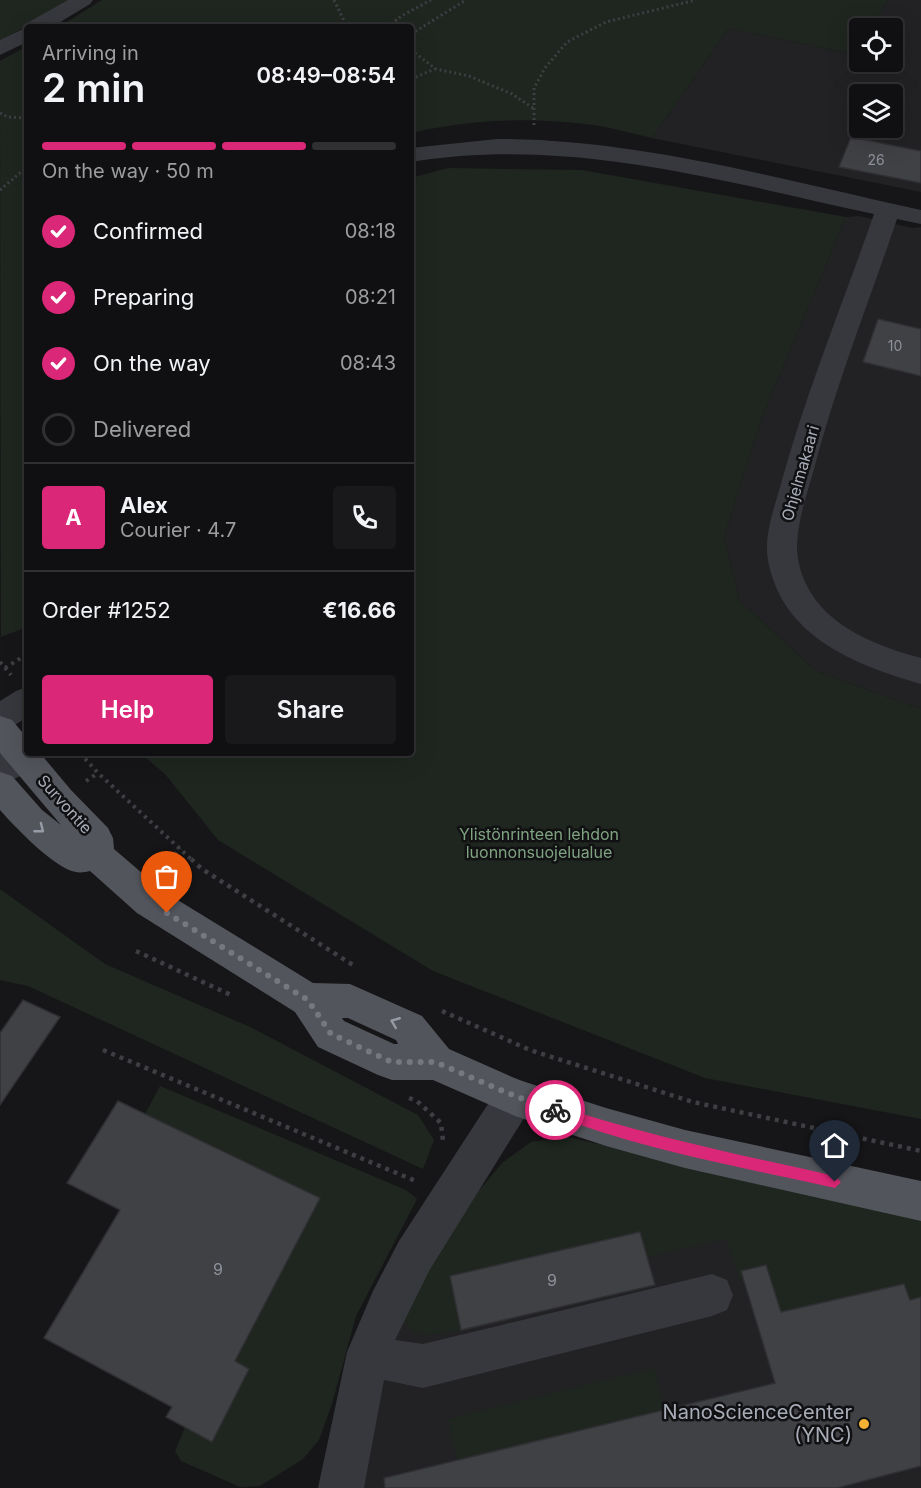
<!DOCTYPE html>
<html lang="en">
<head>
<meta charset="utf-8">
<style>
	:root { --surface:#101012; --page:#19191b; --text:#f1f3f6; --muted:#9c9d9f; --line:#303032; --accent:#db2777 }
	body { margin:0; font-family:Inter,sans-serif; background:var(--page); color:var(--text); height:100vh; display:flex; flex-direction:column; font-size:22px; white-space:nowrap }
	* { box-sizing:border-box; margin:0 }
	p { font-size:20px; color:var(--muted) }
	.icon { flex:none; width:33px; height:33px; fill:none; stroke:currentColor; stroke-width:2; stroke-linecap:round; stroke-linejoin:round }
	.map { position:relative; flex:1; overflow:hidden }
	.panel { position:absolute; left:24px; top:24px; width:390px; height:732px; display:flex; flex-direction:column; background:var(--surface); border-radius:6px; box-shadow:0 6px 24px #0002,0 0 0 2px var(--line) }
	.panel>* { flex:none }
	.fabs { position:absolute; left:849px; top:18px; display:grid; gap:12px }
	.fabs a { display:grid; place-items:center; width:54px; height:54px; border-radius:6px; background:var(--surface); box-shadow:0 6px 24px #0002,0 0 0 2px var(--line); font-size:30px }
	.pin { position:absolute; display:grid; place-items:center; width:51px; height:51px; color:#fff; margin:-62px -26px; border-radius:50% 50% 50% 0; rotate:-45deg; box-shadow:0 0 6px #0007 }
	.pin .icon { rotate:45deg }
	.courier { position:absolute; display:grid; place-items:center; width:60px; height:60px; margin:-30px; border:4px solid #db2777; border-radius:50%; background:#fff; color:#222; box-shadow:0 2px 8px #0007 }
	.head em { font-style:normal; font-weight:600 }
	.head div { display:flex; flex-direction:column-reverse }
	.head { display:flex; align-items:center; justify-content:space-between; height:102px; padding:0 18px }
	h1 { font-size:39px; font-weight:600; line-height:45px }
	.bar { display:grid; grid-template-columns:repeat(4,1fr); gap:9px 6px; align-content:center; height:72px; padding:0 18px }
	.bar i { height:8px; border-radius:4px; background:var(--line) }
	.bar .selected { background:var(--accent) }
	.bar p { grid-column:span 4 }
	.line { display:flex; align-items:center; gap:15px; padding:0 18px; border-top:2px solid var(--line) }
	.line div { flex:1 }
	.round { display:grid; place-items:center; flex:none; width:63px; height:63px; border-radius:6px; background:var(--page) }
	ol { padding:0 18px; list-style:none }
	li { display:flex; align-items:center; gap:18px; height:66px }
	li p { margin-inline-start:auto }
	li .icon { padding:6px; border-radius:50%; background:var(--accent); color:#fff; stroke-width:4 }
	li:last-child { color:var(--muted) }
	li i { width:33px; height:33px; border:3px solid var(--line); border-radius:50% }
	.button { display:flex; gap:12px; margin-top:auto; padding:12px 18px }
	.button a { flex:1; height:69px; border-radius:6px; background:var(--accent); color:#fff; font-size:24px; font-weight:600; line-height:69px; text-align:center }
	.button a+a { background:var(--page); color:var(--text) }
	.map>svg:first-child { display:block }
	.built { fill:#222225; fill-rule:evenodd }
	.green { fill:#1e261f }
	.building { fill:#404145; stroke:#303034; stroke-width:1.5 }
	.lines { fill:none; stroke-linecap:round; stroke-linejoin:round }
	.path-far2 { stroke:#3d3f44; stroke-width:3; stroke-dasharray:2 3; stroke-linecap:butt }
	.path-far1 { stroke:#3d3f44; stroke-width:4; stroke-dasharray:3 4.5; stroke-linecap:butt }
	.path { stroke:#3d3f44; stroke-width:4.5; stroke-dasharray:4 5; stroke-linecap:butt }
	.minor { fill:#37383d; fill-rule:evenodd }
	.major { fill:#53555c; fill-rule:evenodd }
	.oneway { stroke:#979ba6 }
	.route { fill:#db2777 }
	.done { stroke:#757880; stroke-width:6; stroke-dasharray:0 10.8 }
	.poi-dot { fill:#f2b134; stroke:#111113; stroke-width:2 }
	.labels { text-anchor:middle; stroke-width:5; stroke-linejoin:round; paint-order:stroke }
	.number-label { font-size:14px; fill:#8e929b }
	.street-label { font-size:16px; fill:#a8adb8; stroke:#111113 }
	.park-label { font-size:16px; fill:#7fa381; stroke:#111113 }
	.near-number-label { font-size:16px; fill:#8e929b }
	.near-poi-label { font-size:20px; fill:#a8adb8; stroke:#111113; text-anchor:end }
</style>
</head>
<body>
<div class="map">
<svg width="921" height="1488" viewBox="0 0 921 1488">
	<rect width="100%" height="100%" fill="#161618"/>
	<path class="built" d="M 888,0 L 921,0 L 921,192 L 652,138 L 729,28 L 856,55 L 859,49 L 860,62 L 892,62 L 892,28 L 872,28 ZM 860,94 L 892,94 L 892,128 L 860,128 Z
		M 859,216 L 913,228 L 921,227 L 921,709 L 816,671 L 739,600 L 724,536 L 762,417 L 846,217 Z
		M 567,1137 L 921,1218 L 921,1488 L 363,1488 L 367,1423 L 404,1300 L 502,1163 L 531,1142 Z"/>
	<path class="green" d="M 0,0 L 71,0 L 0,41 Z
		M 102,0 L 888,0 L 872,28 L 860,28 L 859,49 L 856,55 L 729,28 L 652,138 C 630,133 607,126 584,124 C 526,117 468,120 411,133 L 411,27 L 59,27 Z
		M 27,46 L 27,627 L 1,637 L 0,61 Z
		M 448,168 L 582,170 L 846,217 L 762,417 L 724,536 L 739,600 L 816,671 L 921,709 L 921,1119 L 705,1078 L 433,971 L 218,840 L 165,774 L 140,753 L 411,753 L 411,178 Z
		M 0,889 L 105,964 L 250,1027 L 418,1115 L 434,1140 L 423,1169 L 28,986 L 0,980 Z
		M 160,1086 L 406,1190 L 417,1199 L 356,1316 L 332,1404 L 319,1440 L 303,1459 L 260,1486 L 240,1487 L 181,1461 L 175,1451 L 185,1427 L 212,1442 L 249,1369 L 235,1361 L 320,1198 L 145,1114 Z
		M 567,1137 L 921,1218 L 921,1297 L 910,1300 L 903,1284 L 824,1302 L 785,1329 L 766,1265 L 740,1281 L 726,1239 L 647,1257 L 639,1233 L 450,1276 L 461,1330 L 429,1335 L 411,1331 L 401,1316 L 457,1217 L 502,1163 L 531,1142 Z
		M 654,1368 L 665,1411 L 457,1460 L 448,1419 Z"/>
	<path class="building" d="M 851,137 L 921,151 L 921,183 L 839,167 Z
		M 878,319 L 921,329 L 921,376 L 863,362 Z
		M 23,1000 L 60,1017 L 0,1105 L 0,1033 Z
		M 118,1101 L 320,1198 L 235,1361 L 249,1369 L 212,1442 L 166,1417 L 172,1407 L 44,1338 L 120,1210 L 67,1183 Z
		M 640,1232 L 655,1285 L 461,1330 L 450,1276 Z
		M 766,1265 L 781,1312 L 904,1284 L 910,1300 L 921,1297 L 921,1466 L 837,1488 L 385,1488 L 384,1478 L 775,1383 L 741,1271 Z"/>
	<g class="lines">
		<path class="path-far2" d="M 334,0 L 347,27
			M 387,27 L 403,15 L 431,0
			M 411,34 L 466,0
			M 411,50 L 436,69 L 469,76 L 512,94 L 533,108
			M 411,79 L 435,69
			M 0,113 L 8,117 L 27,118
			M 534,125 L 534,88 L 545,68 L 567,42 L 606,22 L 696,0
			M 0,190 L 27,167"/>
		<path class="path-far1" d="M 0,662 L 11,675
			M 5,668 L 27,654
			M 80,753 L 98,773 L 193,861
			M 86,781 L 98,773
			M 171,861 L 180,848"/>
		<path class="path" d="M 191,859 L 202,869 L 356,967
			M 172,875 L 172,859
			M 136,951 L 233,996
			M 442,1011 L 530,1050 L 693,1102 L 921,1151
			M 103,1050 L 418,1182
			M 409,1098 L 417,1101 L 441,1123 L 443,1141"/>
		<path class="minor" d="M 68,0 L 93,0 L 90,4 L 52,27 L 27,27 L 27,42 L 0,55 L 0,40 L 27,27 L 29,22 Z
			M 497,139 C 640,139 782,180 921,210 L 921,224 L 897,219 C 869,302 836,384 814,469 C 807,494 798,519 797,545 C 797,559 800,572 806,584 C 826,627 879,647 921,658 L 921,684 C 856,665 785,638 769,565 C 762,537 775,507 782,480 C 807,390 843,303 874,214 C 721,181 569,136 411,162 L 411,148 Z
			M 27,687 L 27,717 L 12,727 L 0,731 L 0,701 L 16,691 Z
			M 27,740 L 27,753 L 45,753 C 36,769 17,779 0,785 L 0,754 Z
			M 515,1078 L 529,1084 L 534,1097 L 529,1110 L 429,1271 L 395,1340 L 423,1344 L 712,1274 L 727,1280 L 733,1295 L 727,1310 L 712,1316 L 423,1388 L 384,1380 L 364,1488 L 318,1488 L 347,1352 L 373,1291 L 399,1241 L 501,1084 Z"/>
		<path class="major" d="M 0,716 L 12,720 L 27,738 L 27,753 L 40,753 L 71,790 L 108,828 L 113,838 L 114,849 L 163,891 L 313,983 L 350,984 L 422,1016 L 449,1049 L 519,1080 L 606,1108 L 685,1130 L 921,1181 L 921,1221 L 685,1168 L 606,1146 L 515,1116 L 433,1080 L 392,1080 L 378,1075 L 318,1047 L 295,1012 L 137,913 L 90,871 C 86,872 80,873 76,872 C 55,869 14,826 0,810 L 0,772 L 12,776 L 42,810 L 61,825 L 0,753 ZM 342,1018 L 348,1018 L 396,1040 L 398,1044 L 394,1044 L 344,1021 Z"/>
	</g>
	<defs><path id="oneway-chevron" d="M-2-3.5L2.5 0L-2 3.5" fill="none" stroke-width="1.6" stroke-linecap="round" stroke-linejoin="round" transform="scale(1.5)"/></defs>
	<g class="oneway">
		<use href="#oneway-chevron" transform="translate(40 829) rotate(38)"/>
		<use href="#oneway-chevron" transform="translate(395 1022) rotate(-158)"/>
	</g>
	<path class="route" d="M 555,1105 C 647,1136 741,1155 835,1176 L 841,1182 L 835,1188 C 741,1167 642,1150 551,1114 L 550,1110 Z"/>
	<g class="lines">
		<path class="done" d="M 167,913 L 308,1000 L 331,1034 L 392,1062 L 435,1062 L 515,1096 L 555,1110"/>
	</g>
	<circle class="poi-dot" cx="864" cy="1424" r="6"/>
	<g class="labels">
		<g class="number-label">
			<text x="876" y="165">26</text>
			<text x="895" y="351">10</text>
		</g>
		<g class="street-label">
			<text transform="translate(800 473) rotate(-74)" y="6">Ohjelmakaari</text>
			<text transform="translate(65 804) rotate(48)" y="6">Survontie</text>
		</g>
		<g class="park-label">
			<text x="539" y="840">Ylistönrinteen lehdon<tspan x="539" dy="18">luonnonsuojelualue</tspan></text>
		</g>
		<g class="near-number-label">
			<text x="218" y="1275">9</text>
			<text x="552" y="1286">9</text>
		</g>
		<g class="near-poi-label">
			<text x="852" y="1419">NanoScienceCenter<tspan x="852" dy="23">(YNC)</tspan></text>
		</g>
	</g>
</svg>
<div class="fabs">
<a><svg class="icon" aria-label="locate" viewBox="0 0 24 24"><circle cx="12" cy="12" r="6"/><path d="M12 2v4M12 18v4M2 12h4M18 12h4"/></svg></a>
<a><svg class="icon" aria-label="layers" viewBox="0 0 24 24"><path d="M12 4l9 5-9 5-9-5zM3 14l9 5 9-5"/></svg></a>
</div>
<div class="pin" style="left:167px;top:913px;background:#ea580c"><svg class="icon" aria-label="bag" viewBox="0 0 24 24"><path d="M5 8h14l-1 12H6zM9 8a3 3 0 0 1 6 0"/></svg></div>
<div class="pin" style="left:835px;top:1182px;background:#1f2937"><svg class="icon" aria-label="home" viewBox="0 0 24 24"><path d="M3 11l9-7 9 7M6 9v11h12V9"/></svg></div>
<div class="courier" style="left:555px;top:1110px"><svg class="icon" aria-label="bike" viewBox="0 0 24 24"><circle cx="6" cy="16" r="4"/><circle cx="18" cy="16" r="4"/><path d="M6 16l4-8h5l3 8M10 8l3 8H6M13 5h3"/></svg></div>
<section class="panel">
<div class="head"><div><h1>2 min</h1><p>Arriving in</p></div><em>08:49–08:54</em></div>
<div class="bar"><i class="selected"></i><i class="selected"></i><i class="selected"></i><i></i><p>On the way · 50 m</p></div>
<ol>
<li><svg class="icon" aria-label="check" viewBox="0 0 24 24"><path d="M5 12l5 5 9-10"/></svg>Confirmed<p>08:18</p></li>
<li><svg class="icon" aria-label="check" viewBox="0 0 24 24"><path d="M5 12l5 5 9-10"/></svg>Preparing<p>08:21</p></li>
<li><svg class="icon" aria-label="check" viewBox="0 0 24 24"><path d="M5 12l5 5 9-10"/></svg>On the way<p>08:43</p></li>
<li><i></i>Delivered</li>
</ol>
<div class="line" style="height:108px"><b class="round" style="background:var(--accent);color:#fff">A</b><div><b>Alex</b><p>Courier · 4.7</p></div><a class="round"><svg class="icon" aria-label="phone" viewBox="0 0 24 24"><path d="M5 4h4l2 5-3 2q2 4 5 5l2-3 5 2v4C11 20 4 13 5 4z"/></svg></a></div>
<div class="line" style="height:78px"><div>Order #1252</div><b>€16.66</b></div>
<div class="button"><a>Help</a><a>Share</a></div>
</section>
</div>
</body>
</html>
